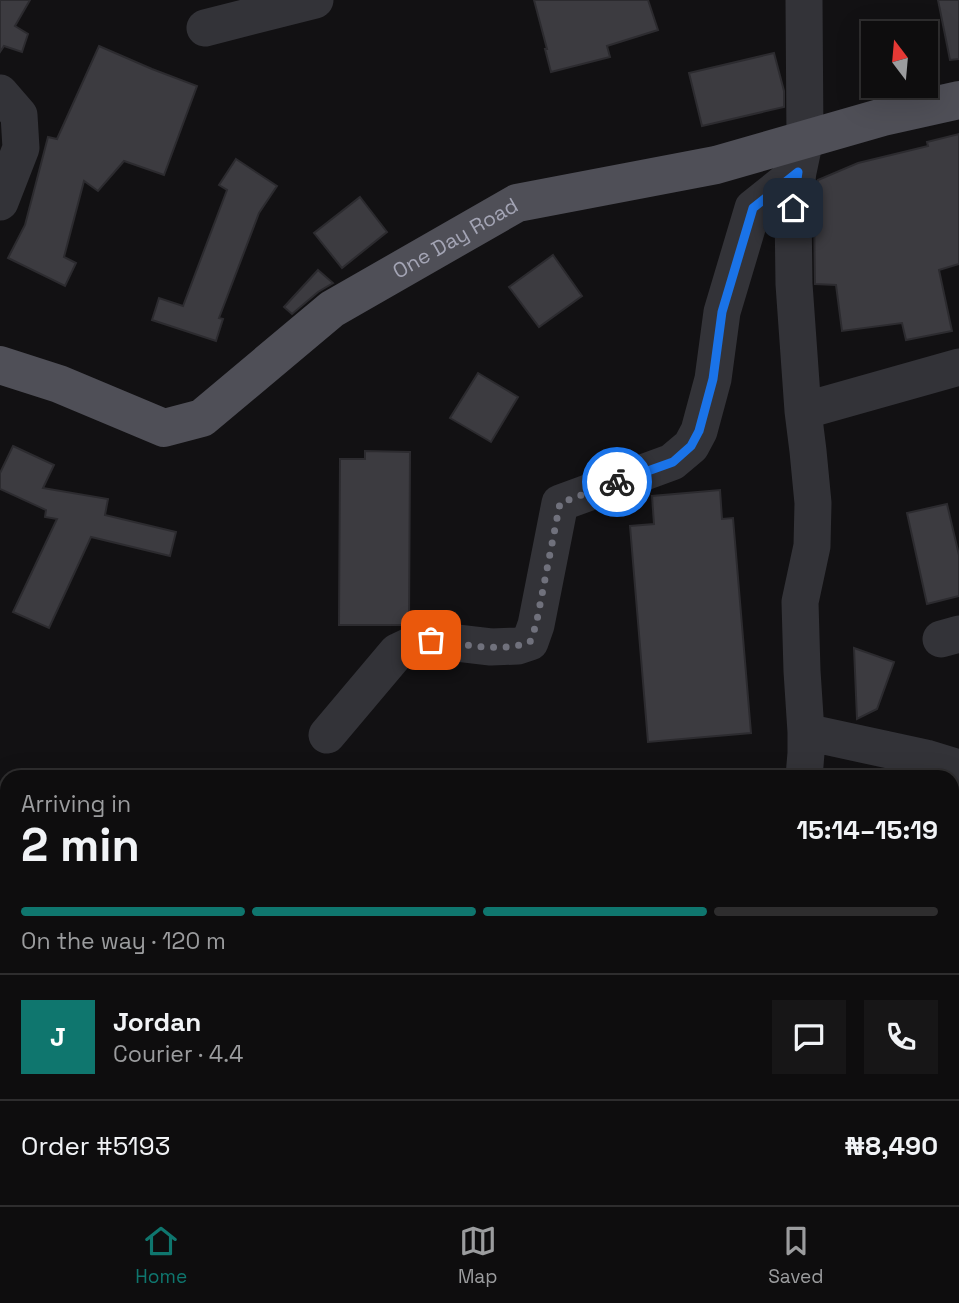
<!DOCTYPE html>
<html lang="en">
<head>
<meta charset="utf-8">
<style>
	:root { --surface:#0e0d0e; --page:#171617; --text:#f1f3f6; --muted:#9b9c9e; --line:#2e2d2e; --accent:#0f766e }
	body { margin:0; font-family:"Space Grotesk",sans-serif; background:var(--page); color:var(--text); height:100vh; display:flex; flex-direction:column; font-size:26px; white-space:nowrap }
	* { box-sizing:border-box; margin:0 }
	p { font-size:23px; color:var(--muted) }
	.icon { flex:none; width:38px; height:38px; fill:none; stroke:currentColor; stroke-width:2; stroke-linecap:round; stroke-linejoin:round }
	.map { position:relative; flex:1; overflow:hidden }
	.panel { position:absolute; left:0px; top:770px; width:959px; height:436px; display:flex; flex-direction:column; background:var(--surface); border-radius:21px 21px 0 0; box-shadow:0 7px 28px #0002,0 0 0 2px var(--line) }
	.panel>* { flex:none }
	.needle { width:46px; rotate:344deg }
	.controls { position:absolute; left:861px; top:21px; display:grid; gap:14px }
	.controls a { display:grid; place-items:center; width:77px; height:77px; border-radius:0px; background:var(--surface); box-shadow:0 7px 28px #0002,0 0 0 2px var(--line); font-size:35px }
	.pin { position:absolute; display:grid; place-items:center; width:60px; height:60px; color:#fff; margin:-30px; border-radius:14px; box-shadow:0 4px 10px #0006 }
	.courier { position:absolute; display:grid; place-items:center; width:70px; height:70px; margin:-35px; border:5px solid #1a73e8; border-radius:50%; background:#fff; color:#222; box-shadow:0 2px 9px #0007 }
	.head em { font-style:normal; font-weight:700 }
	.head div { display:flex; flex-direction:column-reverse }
	.head { display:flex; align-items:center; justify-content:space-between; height:119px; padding:0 21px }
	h1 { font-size:46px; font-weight:700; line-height:52px }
	.bar { display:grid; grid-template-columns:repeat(4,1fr); gap:10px 7px; align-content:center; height:84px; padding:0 21px }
	.bar i { height:9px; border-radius:5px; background:var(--line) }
	.bar .current { background:var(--accent) }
	.bar p { grid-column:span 4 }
	.line { display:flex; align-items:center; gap:18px; padding:0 21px; border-top:2px solid var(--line) }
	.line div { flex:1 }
	.round { display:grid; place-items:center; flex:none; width:74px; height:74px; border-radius:0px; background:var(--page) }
	.tab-bar { display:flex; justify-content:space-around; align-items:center; height:98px; border-top:2px solid var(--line); background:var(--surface); font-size:19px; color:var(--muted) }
	.tab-bar a { display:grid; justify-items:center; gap:4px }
	.tab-bar .current { color:var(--accent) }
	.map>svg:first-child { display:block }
	.building { fill:#3c3b40; stroke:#2c2b2f; stroke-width:2 }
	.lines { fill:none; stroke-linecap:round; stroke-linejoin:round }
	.minor { stroke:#333338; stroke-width:37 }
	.major { stroke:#4f4f57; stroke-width:38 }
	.done { stroke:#70717c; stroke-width:7; stroke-dasharray:0 12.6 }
	.route { stroke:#1a73e8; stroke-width:9 }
	.labels { text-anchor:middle; stroke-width:5; stroke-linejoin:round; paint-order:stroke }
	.street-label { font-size:21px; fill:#a3a4b4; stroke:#0d0d0e }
</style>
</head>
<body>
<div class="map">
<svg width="959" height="1205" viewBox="0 0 959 1205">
	<rect width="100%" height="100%" fill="#121113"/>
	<path class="building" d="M 0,0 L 30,0 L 15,26 L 28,34 L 22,52 L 4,46 L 0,52 Z
		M 534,0 L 648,0 L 658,30 L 607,46 L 610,57 L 551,72 L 545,49 L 547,49 Z
		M 938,0 L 959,0 L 959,59 L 950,60 Z
		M 99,46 L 152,69 L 197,86 L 164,175 L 124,161 L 98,191 L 84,181 L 64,257 L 76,263 L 65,286 L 8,258 L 25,225 L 48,137 L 57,139 Z
		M 774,53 L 784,91 L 784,107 L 702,126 L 689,73 Z
		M 959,134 L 959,264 L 939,270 L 952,331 L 906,340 L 902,323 L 842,331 L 836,285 L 815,284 L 814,209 L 818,180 L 858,163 L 928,146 L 927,142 Z
		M 236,159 L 277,186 L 259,213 L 219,318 L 223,319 L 216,341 L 152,320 L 159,298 L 183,306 L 227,190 L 219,185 Z
		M 360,197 L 387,232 L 342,268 L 314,233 Z
		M 553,255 L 582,296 L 539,327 L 509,287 Z
		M 318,270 L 333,283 L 318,292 L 292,314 L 284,307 Z
		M 478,373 L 518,397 L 491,442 L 450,418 Z
		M 13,446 L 54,465 L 43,488 L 108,499 L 105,515 L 176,532 L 170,556 L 91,537 L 49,628 L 13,612 L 57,519 L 45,517 L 46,510 L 0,489 L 0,473 Z
		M 365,451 L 410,452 L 409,624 L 406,625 L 339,625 L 340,459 L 365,459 Z
		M 720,490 L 722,519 L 733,518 L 751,733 L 648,742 L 630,526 L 654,524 L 652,496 Z
		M 947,504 L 959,555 L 959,596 L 927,604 L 907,513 Z
		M 854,648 L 894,662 L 877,709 L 857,719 Z"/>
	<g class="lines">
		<path class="minor" d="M 804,0 L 805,139 L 798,172 L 793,208 L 794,284 L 803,411 L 808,451 L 813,503 L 812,546 L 800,602 L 802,671 L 806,732 L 806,753 L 804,777
			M 205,28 L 315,0
			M 0,93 L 19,115 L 21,148 L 0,202
			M 803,411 L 959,367
			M 941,639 L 959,634
			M 806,732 L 926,758 L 959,768
			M 327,735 L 397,652 L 414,644 L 431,640 L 491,647 L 518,646 L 530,642 L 536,625 L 560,503 L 672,462 L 691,446 L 699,431 L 713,379 L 722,312 L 753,208 L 798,172
			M 0,920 L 7,923
			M 952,1045 L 959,1047
			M 22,1199 L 35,1205
			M 664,1199 L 679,1205
			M 94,1205 L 98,1199
			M 619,1205 L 624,1199"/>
		<path class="major" id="s1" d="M 0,365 L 59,384 L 164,428 L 202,418 L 332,309 L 517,203 L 716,165 L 883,117 L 959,100"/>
	</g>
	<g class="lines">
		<path class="done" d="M 431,640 C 463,644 499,653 530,642 L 536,625 L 560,503 L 617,482"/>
		<path class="route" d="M 617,482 L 673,462 L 691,446 L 699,431 L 713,379 L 722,312 L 753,208 L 798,172 L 793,208"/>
	</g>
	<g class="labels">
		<g class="street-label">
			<text dy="7" stroke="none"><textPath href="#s1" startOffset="527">One Day Road</textPath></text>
		</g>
	</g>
</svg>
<div class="controls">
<a><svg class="needle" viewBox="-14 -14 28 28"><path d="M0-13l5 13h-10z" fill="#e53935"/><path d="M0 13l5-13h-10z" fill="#9b9c9e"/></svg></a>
</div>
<div class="pin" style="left:431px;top:640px;background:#ea580c"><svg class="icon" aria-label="bag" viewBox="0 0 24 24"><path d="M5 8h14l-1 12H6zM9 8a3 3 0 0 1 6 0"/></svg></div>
<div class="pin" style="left:793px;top:208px;background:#1f2937"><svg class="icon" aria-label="home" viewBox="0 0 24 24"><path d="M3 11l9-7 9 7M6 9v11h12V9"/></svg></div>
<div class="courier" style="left:617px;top:482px"><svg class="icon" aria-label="bike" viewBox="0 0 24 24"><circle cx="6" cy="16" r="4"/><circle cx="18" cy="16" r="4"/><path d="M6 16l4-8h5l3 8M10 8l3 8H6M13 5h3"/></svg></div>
<section class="panel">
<div class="head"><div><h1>2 min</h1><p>Arriving in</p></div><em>15:14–15:19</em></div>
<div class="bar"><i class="current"></i><i class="current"></i><i class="current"></i><i></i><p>On the way · 120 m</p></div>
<div class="line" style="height:126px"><b class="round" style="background:var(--accent);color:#fff">J</b><div><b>Jordan</b><p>Courier · 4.4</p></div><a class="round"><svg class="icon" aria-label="chat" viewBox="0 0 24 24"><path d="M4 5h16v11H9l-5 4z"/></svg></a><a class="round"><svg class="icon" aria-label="phone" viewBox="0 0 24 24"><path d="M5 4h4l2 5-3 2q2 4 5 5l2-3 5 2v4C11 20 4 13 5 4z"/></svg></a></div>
<div class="line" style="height:91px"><div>Order #5193</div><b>₦8,490</b></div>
</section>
</div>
<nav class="tab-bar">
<a class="current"><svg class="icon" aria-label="home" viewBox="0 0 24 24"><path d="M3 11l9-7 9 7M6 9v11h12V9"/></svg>Home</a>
<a><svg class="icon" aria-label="map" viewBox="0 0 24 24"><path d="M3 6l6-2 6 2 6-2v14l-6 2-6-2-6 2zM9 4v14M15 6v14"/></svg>Map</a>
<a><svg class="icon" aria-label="saved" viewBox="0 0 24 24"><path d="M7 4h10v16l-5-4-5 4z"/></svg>Saved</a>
</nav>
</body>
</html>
